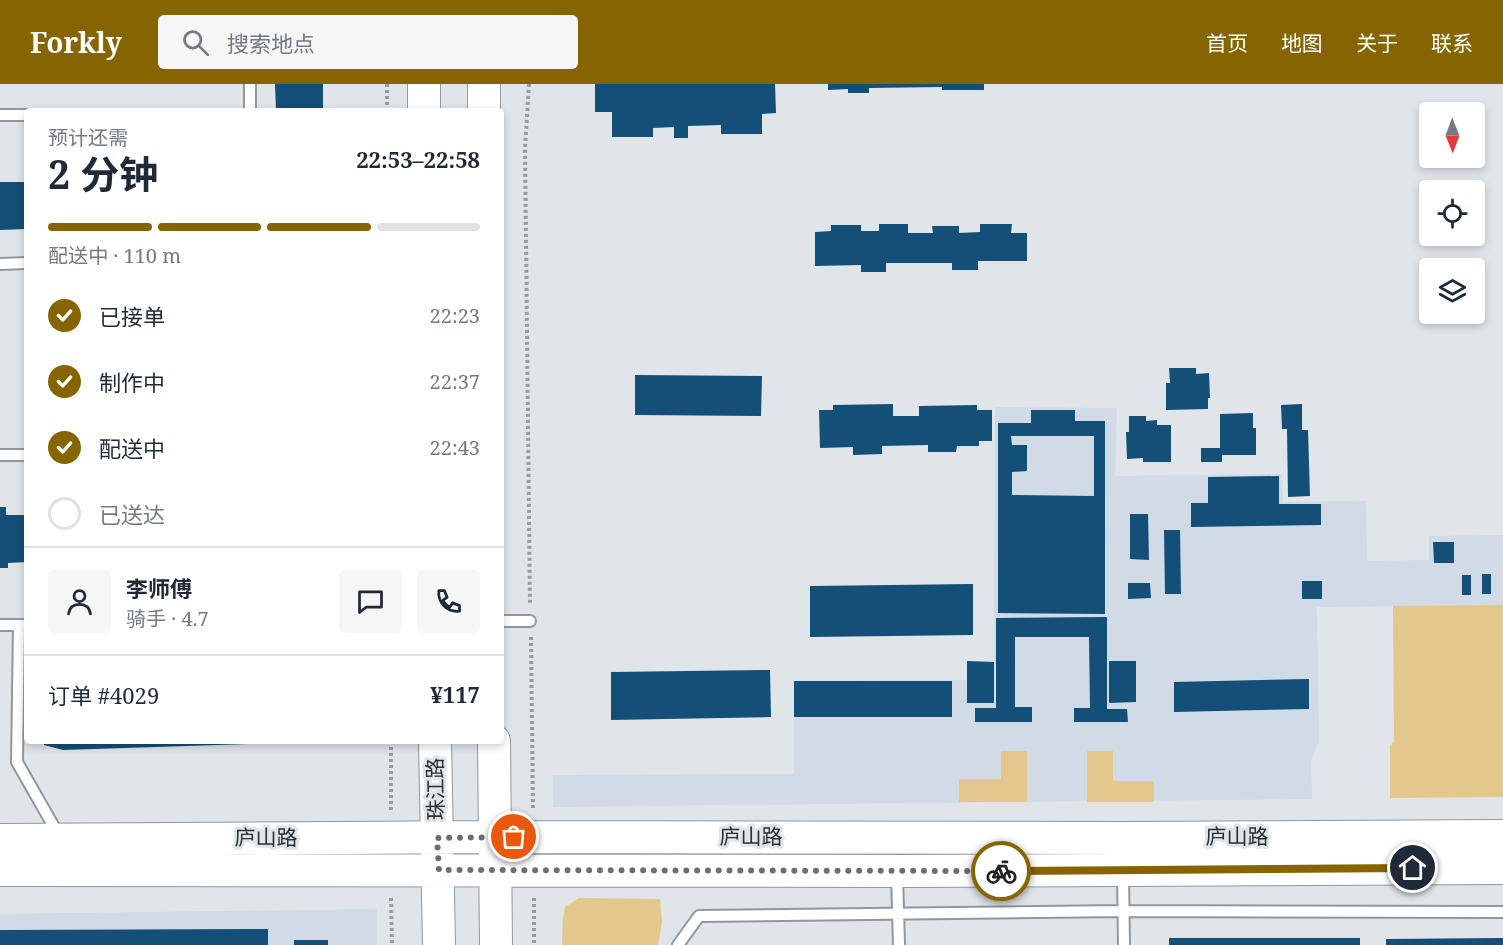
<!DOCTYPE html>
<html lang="zh">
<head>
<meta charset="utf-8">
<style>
	:root { --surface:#fff; --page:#f6f6f7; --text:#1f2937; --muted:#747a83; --line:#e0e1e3; --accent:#866500 }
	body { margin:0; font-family:"Noto Serif","Noto Sans SC",serif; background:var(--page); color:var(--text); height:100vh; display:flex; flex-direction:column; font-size:22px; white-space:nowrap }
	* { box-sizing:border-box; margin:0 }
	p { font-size:20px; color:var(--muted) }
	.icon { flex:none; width:33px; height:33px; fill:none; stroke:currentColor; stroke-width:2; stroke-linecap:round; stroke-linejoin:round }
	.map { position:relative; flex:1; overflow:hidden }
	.panel { position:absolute; left:24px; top:24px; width:480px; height:636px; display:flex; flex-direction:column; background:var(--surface); border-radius:6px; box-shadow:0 3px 9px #0003 }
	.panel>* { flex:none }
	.needle { width:39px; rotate:179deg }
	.controls { position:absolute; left:1419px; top:18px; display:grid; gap:12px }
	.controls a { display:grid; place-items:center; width:66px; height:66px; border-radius:6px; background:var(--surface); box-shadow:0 3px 9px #0003; font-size:30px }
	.pin { position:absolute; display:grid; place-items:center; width:51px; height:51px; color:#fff; margin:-26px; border:3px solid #fff; border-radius:50%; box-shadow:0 2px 6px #0007 }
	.courier { position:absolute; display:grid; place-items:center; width:60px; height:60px; margin:-30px; border:4px solid #866500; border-radius:50%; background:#fff; color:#222; box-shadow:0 2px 8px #0007 }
	.headline em { font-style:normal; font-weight:700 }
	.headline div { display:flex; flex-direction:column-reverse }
	.headline { display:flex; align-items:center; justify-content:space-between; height:102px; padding:0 24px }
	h1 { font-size:39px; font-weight:700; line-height:45px }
	.bar { display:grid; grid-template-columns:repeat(4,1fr); gap:9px 6px; align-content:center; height:72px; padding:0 24px }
	.bar i { height:8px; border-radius:4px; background:var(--line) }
	.bar .current { background:var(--accent) }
	.bar p { grid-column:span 4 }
	.line { display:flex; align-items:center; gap:15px; padding:0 24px; border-top:2px solid var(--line) }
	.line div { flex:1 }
	.round { display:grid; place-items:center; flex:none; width:63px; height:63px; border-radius:6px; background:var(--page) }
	ol { padding:0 24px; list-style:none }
	li { display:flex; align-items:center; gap:18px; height:66px }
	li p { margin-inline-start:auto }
	li .icon { padding:6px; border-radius:50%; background:var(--accent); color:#fff; stroke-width:4 }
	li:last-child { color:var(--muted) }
	li i { width:33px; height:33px; border:3px solid var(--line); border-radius:50% }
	header { display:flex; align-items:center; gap:36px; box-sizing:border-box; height:84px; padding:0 30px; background:var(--accent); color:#fff }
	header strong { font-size:28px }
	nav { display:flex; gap:33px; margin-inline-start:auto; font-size:21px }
	.search { width:420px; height:54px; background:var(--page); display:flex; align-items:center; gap:15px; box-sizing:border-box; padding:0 21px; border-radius:6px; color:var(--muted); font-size:22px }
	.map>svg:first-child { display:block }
	.built { fill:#d0dbe5 }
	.green { fill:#e3c78c }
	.building { fill:#134f76; fill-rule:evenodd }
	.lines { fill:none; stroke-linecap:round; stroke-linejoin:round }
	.lane-casing { stroke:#92979b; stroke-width:14 }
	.secondary-casing { stroke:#92979b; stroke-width:34 }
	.path { stroke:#979b9e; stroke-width:4; stroke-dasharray:3 3; stroke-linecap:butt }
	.lane { stroke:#fff; stroke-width:10 }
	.secondary { stroke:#fff; stroke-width:32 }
	.done { stroke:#6c6f71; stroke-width:6; stroke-dasharray:0 10.8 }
	.route { stroke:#866500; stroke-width:8 }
	.labels { text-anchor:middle; stroke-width:6; stroke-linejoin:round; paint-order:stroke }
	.street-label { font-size:21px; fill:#2d2f31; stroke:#e0e5e9 }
</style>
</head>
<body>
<header>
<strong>Forkly</strong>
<div class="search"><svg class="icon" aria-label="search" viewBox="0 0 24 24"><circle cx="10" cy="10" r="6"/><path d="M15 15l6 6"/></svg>搜索地点</div>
<nav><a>首页</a><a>地图</a><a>关于</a><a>联系</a></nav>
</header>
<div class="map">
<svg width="1503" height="861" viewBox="0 0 1503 861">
	<rect width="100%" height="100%" fill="#e0e5e9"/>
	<path class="built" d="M 995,323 L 1117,324 L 1115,392 L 1282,390 L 1283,418 L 1366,417 L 1367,477 L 1429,476 L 1429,452 L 1503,451 L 1503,521 L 1317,523 L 1319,658 L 1311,676 L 1312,715 L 553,723 L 553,691 L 794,690 L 794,597 L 967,596 L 967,577 L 994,578 Z
		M 377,825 L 377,861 L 0,861 L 0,830 Z"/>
	<path class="green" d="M 1503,521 L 1503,713 L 1390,714 L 1390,662 L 1394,657 L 1393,522 Z
		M 1001,667 L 1027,667 L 1027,718 L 959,718 L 959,695 L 1001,695 Z
		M 1087,667 L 1113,667 L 1113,697 L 1154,697 L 1154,718 L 1087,718 Z
		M 579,814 L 660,815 L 662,838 L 658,861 L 562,861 L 563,834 L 565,823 Z"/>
	<path class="building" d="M 275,0 L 323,0 L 323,27 L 276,27 Z
		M 595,0 L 775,0 L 776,29 L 762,30 L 762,50 L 721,50 L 721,41 L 688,42 L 688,54 L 674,54 L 674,43 L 653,44 L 653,53 L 612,53 L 612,28 L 595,28 Z
		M 828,0 L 984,0 L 984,6 L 942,6 L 942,3 L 869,4 L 869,9 L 848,9 L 848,5 L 828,6 Z
		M 0,98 L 27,98 L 27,145 L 0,146 Z
		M 879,140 L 908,140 L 908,149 L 933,149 L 932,142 L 959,142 L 959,149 L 980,148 L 980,140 L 1012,140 L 1011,149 L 1027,149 L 1027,177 L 978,177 L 978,186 L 952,186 L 952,179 L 886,179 L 886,188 L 861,188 L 861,181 L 815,182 L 815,148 L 831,147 L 831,141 L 861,141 L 861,147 L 879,147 Z
		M 1169,284 L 1196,284 L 1196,290 L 1209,289 L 1210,314 L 1208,314 L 1208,325 L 1166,326 L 1166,299 L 1170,299 Z
		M 635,291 L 762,292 L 761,332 L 635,331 Z
		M 893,320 L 893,332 L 919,332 L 919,322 L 977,321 L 977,326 L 992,326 L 992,357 L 979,357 L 979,362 L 957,362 L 956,368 L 928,368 L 928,361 L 882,362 L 882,370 L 853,371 L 853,363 L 820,364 L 819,326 L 833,326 L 833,321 Z
		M 1302,320 L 1302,346 L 1308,346 L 1310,412 L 1288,413 L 1287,345 L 1282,345 L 1281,321 Z
		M 1031,326 L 1075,326 L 1075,337 L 1105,337 L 1105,530 L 998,529 L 998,339 L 1031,339 ZM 1011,352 L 1094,352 L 1094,412 L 1012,411 L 1012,388 L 1027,387 L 1027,361 L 1012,361 Z
		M 1253,329 L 1253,344 L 1256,344 L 1256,371 L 1222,371 L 1222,378 L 1201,378 L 1201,364 L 1220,364 L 1220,330 Z
		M 1129,332 L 1146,332 L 1146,337 L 1157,336 L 1157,341 L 1171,341 L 1171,378 L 1143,378 L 1143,374 L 1127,375 L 1126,348 L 1129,348 Z
		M 1279,392 L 1279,420 L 1321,420 L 1321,441 L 1191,443 L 1191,419 L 1208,419 L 1208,393 Z
		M 0,423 L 6,423 L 6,431 L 27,431 L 27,478 L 8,479 L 8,484 L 0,484 Z
		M 1130,430 L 1148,430 L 1149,476 L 1130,475 Z
		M 1164,446 L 1180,446 L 1181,510 L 1165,510 Z
		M 1433,458 L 1454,458 L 1454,479 L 1434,479 Z
		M 1482,490 L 1491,490 L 1491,510 L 1482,510 Z
		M 1462,491 L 1471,491 L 1471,511 L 1462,511 Z
		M 1302,497 L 1322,497 L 1322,515 L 1302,515 Z
		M 1128,499 L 1150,499 L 1151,514 L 1128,515 Z
		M 973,500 L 973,551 L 810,553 L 810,502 Z
		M 1107,533 L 1107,625 L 1127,625 L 1128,638 L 1074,638 L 1074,624 L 1090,624 L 1089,553 L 1015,553 L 1015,623 L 1032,623 L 1032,638 L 975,638 L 975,624 L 996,624 L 996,534 Z
		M 967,577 L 994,578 L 994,619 L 967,619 Z
		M 1109,577 L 1136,577 L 1136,618 L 1109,619 Z
		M 770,586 L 771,633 L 611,636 L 611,588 Z
		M 1309,595 L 1309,625 L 1174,628 L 1174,598 Z
		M 794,597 L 952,597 L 952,633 L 794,633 Z
		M 44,657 L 278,657 L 278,659 L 63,666 L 44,661 Z
		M 268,845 L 268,861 L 0,861 L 0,846 Z
		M 1169,854 L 1360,854 L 1360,861 L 1169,861 Z
		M 1503,854 L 1503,861 L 1386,861 L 1386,855 Z
		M 294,856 L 328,856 L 328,861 L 294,861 Z"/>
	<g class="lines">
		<defs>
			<path id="lane" d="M 250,27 L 250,0
				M 0,31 L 27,31
				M 0,180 L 27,179
				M 0,371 L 27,371
				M 501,537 L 530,537
				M 0,541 L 27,541
				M 19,541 L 17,678 L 58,750
				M 1123,789 L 1124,861
				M 897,790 L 899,861
				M 678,861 L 699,832 L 1123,827 L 1503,828"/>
			<path id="secondary" d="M 424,0 L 424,27
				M 484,0 L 484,27
				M 435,657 L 439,861
				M 494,657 L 496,861
				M 0,756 L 495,753 L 1122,754 L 1503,752
				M 0,786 L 907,787 L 1503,784"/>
		</defs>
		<use href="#lane" class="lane-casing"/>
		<use href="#secondary" class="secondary-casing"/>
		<path class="path" d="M 387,0 L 387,27
			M 529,0 L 525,65 L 530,521
			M 531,553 L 533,725
			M 391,657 L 391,728
			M 391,814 L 392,861
			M 534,814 L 534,861"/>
		<use href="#lane" class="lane"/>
		<use href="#secondary" class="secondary"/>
	</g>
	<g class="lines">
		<path class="done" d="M 514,753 L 437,754 L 439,786 L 1001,787"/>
		<path class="route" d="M 1001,787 L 1413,784"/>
	</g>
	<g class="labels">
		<g class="street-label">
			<text transform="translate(436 705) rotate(-91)" y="7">珠江路</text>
			<text x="751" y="760">庐山路</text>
			<text x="1237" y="760">庐山路</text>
			<text x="266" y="761">庐山路</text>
		</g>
	</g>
</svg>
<div class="controls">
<a><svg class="needle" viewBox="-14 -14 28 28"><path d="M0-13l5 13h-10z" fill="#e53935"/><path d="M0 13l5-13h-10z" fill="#747a83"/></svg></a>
<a><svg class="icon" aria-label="locate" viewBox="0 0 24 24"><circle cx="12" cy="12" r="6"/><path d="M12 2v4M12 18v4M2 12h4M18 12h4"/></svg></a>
<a><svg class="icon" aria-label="layers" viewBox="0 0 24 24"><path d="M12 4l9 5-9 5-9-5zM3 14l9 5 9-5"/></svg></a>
</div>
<div class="pin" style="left:514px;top:753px;background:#ea580c"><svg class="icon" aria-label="bag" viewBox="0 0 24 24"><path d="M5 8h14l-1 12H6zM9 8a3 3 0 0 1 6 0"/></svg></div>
<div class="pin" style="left:1413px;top:784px;background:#1f2937"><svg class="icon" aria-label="home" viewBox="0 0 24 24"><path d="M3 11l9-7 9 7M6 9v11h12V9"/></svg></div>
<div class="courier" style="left:1001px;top:787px"><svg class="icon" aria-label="bike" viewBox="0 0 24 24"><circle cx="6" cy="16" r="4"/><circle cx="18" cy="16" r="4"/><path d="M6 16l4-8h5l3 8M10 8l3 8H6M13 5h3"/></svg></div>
<section class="panel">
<div class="headline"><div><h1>2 分钟</h1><p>预计还需</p></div><em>22:53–22:58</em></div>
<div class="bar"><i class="current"></i><i class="current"></i><i class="current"></i><i></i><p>配送中 · 110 m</p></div>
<ol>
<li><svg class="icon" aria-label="check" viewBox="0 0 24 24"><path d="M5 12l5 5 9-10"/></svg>已接单<p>22:23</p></li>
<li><svg class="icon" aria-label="check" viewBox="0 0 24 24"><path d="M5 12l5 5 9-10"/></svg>制作中<p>22:37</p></li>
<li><svg class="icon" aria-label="check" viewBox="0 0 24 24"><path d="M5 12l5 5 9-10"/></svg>配送中<p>22:43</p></li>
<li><i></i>已送达</li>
</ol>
<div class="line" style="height:108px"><a class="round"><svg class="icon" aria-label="person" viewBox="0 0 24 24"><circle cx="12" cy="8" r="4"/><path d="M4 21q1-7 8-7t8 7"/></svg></a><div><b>李师傅</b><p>骑手 · 4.7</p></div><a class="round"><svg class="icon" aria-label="chat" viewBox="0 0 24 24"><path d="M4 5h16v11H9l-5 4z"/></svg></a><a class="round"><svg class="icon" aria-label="phone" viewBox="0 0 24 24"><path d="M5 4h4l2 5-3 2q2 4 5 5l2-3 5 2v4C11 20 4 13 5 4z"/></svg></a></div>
<div class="line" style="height:78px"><div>订单 #4029</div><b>¥117</b></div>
</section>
</div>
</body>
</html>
